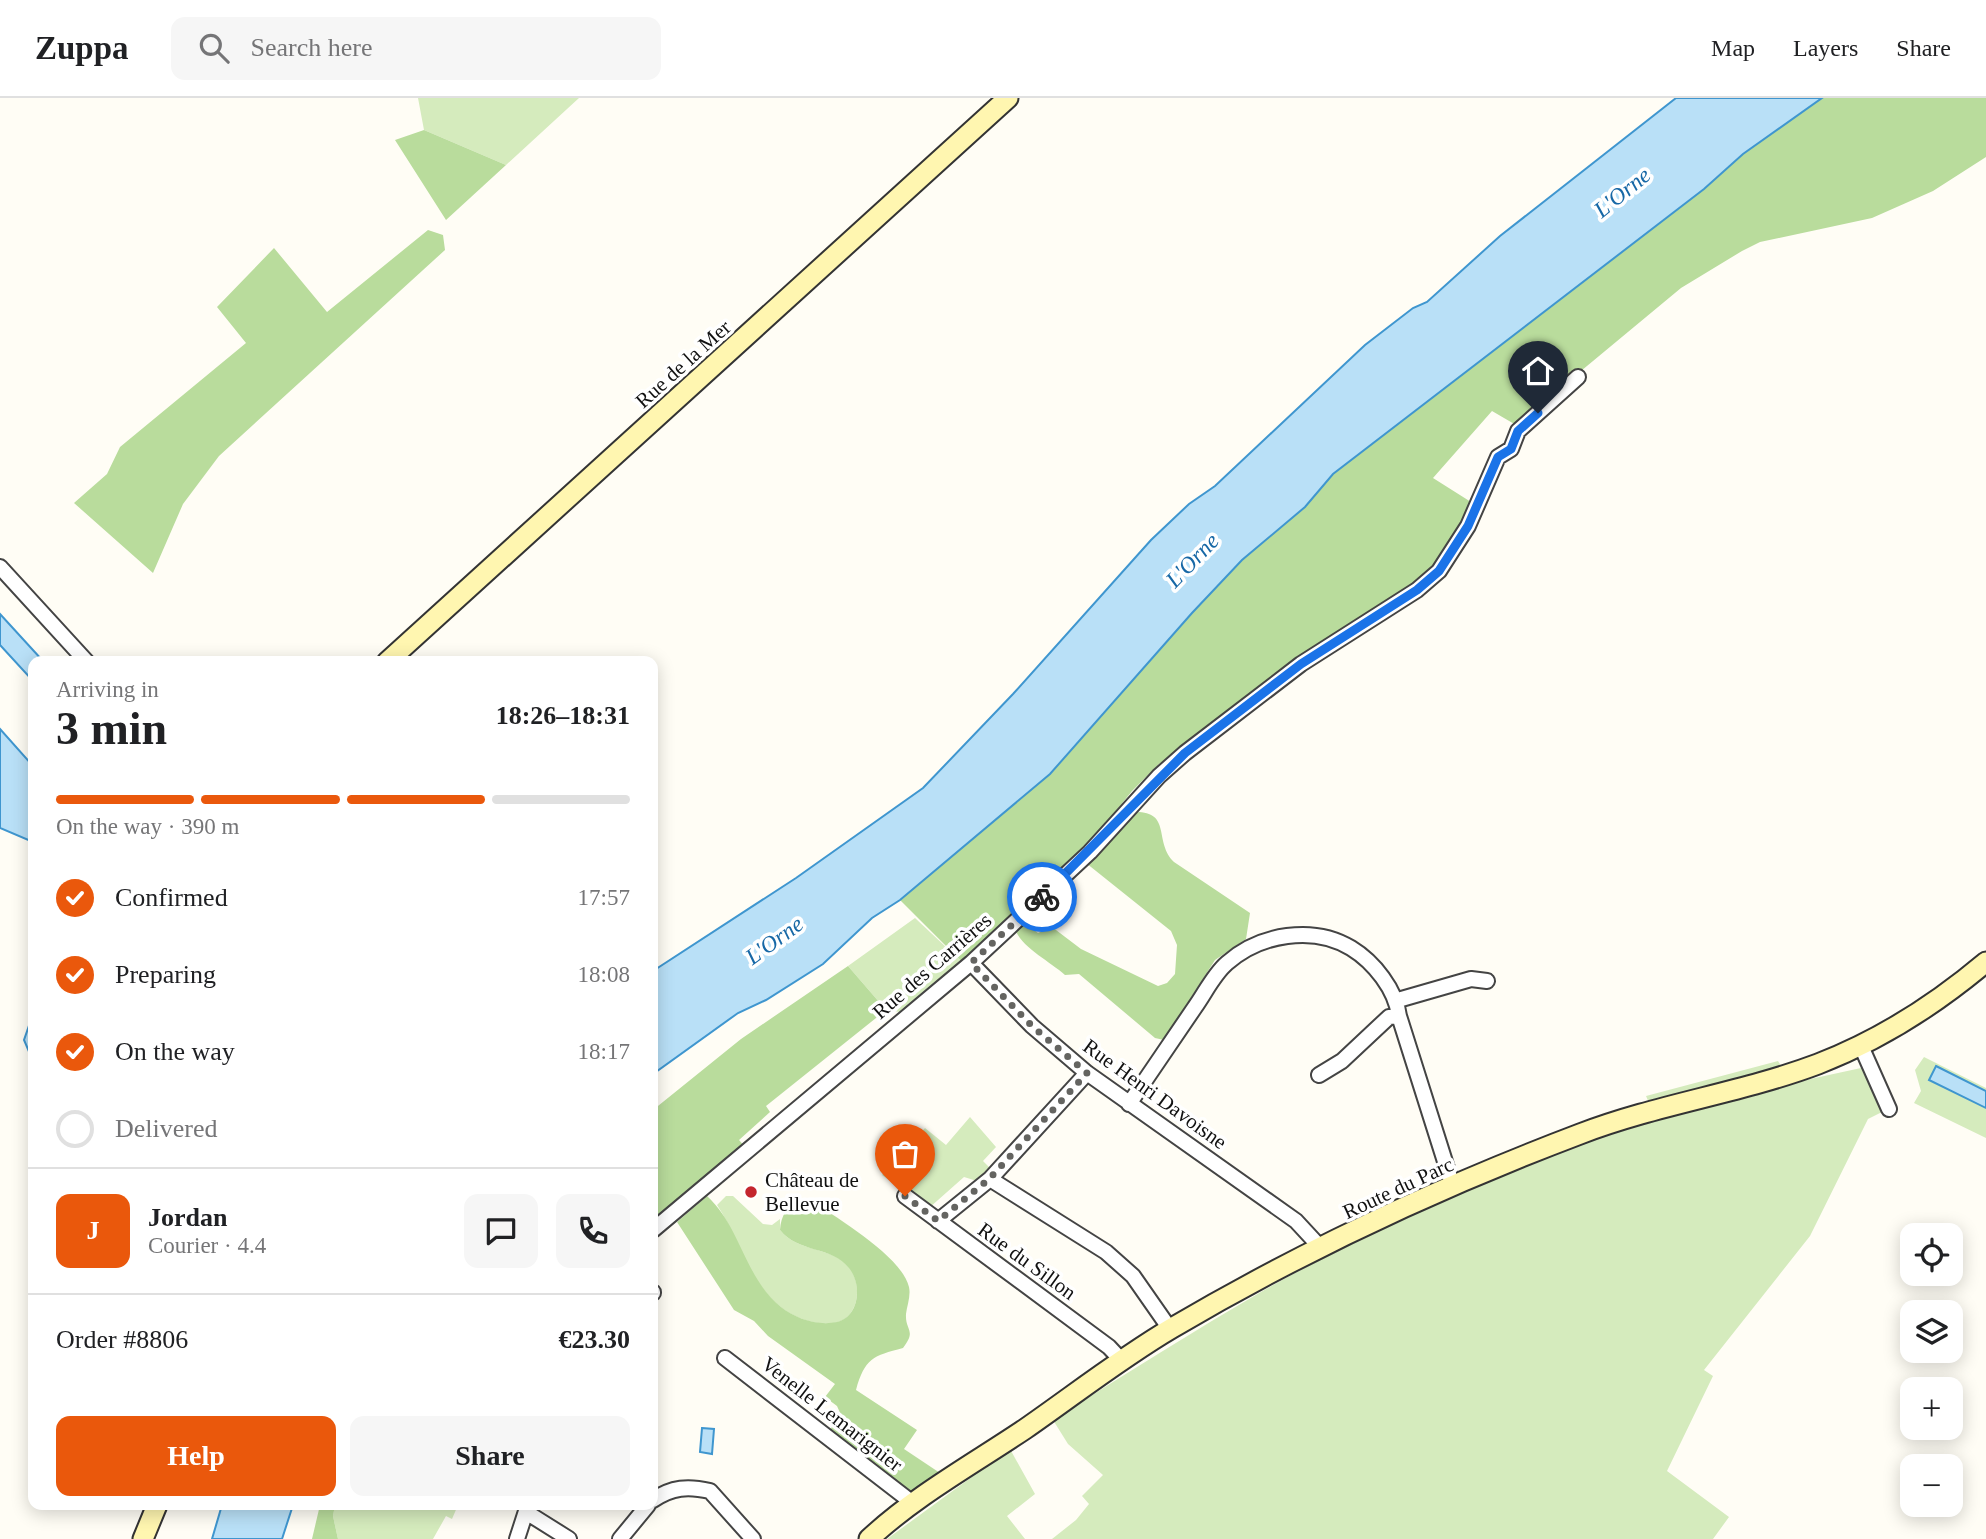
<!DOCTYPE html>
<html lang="en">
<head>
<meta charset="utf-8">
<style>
	:root { --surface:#fff; --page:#f6f6f6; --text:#202124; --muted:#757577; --line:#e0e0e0; --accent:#ea580c }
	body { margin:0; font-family:Georgia,serif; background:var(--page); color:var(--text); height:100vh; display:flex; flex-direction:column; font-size:26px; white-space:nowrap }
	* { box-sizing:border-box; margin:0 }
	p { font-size:23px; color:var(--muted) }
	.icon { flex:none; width:38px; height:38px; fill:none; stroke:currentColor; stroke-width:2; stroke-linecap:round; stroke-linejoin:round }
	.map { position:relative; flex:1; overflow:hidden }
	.side { position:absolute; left:28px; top:558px; width:630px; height:854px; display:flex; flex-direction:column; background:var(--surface); border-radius:14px; box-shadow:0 4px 18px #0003 }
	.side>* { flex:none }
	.tools { position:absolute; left:1900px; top:1125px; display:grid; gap:14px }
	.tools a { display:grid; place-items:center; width:63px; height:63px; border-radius:14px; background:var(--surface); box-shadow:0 4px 18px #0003; font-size:35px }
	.pin { position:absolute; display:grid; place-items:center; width:60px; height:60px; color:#fff; margin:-72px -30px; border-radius:50% 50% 50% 0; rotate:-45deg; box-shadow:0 0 7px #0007 }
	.pin .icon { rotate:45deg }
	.courier { position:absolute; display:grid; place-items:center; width:70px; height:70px; margin:-35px; border:5px solid #1a73e8; border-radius:50%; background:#fff; color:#222; box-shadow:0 2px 9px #0007 }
	.head em { font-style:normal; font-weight:800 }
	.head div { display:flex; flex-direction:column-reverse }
	.head { display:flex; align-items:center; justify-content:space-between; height:119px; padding:0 28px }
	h1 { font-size:46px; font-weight:800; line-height:52px }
	.bar { display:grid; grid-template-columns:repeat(4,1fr); gap:10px 7px; align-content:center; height:84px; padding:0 28px }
	.bar i { height:9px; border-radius:5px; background:var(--line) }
	.bar .current { background:var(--accent) }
	.bar p { grid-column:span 4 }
	.line { display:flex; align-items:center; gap:18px; padding:0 28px; border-top:2px solid var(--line) }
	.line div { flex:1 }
	.round { display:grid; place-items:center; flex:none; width:74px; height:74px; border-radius:14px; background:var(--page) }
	ol { padding:0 28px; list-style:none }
	li { display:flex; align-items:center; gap:21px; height:77px }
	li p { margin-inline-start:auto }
	li .icon { padding:7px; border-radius:50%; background:var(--accent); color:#fff; stroke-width:4 }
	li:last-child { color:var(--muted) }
	li i { width:38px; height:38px; border:4px solid var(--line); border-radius:50% }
	.button { display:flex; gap:14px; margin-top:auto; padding:14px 28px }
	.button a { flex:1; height:80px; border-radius:14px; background:var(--accent); color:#fff; font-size:28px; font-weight:800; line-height:80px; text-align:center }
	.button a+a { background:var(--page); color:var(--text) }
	header { display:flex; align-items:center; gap:42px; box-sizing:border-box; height:98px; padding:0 35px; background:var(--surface); border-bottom:2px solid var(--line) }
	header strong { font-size:33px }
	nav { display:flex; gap:38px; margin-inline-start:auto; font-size:24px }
	.search { width:490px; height:63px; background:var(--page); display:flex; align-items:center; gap:18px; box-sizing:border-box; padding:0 24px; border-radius:14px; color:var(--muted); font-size:26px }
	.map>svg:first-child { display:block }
	.green { fill:#d5ebbd }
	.forest { fill:#b9dc9c }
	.pitch { fill:#e6f2cf }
	.water { fill:#b9e0f7; stroke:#3f96cf; stroke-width:2 }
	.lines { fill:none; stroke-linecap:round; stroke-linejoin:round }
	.street-casing { stroke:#444; stroke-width:18 }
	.secondary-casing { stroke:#333; stroke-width:23 }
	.street { stroke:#fff; stroke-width:14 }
	.secondary { stroke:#fff6b0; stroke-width:19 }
	.done { stroke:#646461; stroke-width:7; stroke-dasharray:0 12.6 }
	.route { stroke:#1a73e8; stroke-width:9 }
	.poi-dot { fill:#c4262e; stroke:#fff; stroke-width:2.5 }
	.labels { text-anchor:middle; stroke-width:7; stroke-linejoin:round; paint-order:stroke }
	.street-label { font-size:21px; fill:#111; stroke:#fff }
	.poi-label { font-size:21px; fill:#111; stroke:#fff; text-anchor:start }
	.water-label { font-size:23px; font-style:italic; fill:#1768a6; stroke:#fff }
</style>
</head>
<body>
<header>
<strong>Zuppa</strong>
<div class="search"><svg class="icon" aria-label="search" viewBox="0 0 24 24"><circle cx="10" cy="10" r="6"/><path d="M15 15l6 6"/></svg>Search here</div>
<nav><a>Map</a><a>Layers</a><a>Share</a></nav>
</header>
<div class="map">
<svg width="1986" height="1441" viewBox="0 0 1986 1441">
	<rect width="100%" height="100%" fill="#fffdf5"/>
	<path class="green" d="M 418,0 L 579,0 L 506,67 L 424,32 Z
		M 915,820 L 963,865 L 900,914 L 886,912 L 848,868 Z
		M 1924,959 L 1986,990 L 1986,1040 L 1914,1005 L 1921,993 L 1915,972 Z
		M 1778,963 L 1792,985 L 1861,970 L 1882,1014 L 1868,1021 L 1810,1138 L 1704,1272 L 1713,1278 L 1667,1373 L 1729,1419 L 1713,1441 L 1052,1441 L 1076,1422 L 1089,1406 L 1082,1398 L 1103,1377 L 1068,1346 L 1053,1322 C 1123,1277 1194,1233 1266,1191 C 1389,1122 1522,1066 1654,1016 L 1646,998 Z
		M 970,1019 L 996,1049 L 983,1063 L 990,1070 L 977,1083 L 964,1079 L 929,1110 L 882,1077 L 925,1030 L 946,1047 Z
		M 726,1098 L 733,1098 L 763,1126 L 772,1127 L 780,1121 L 780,1132 C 798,1155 832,1148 849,1169 C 862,1185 860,1217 838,1224 C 820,1229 796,1221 782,1210 C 748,1184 740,1141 717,1107 Z
		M 1010,1351 L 1035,1396 L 1007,1418 L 1025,1441 L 887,1441 Z
		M 335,1407 L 458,1407 L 452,1421 L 446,1418 L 433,1441 L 338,1441 L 333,1418 Z"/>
	<path class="forest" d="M 1822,0 L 1986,0 L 1986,59 L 1933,93 L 1872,120 L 1760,144 L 1742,153 L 1681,190 L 1516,327 L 1492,313 L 1433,380 L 1471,404 L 1459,433 L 1427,477 L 1315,550 L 1159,666 L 1132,693 L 1094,740 L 963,865 L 900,802 L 1050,676 L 1192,515 L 1242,462 L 1305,409 L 1333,376 L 1704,91 L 1743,56 Z
		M 424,32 L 506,67 L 446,122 L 395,42 Z
		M 428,132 L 443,137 L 445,152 L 219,358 L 183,406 L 153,475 L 74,405 L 107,376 L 120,349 L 246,245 L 217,209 L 274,150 L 327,214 Z
		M 1139,714 C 1171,716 1154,744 1174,764 L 1250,815 L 1246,841 L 1215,862 L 1164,942 L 1155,940 L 1079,876 L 1065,877 C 1050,863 1022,850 1015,831 L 1023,824 L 1038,835 L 1052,829 L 1081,851 L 1158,888 L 1167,885 L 1175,876 L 1177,847 L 1171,833 L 1086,765 L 1128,718 Z
		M 848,868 L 886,912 L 766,1008 L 770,1014 L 739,1042 L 746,1050 L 653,1124 L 653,1012 L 741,941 Z
		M 707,1098 C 741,1129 744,1179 781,1209 C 796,1221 818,1228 837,1224 C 860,1218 862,1186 849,1170 C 832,1148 798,1155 780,1132 C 781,1117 787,1109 799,1101 L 806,1106 L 810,1101 C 837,1121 901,1157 909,1189 C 911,1198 907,1208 906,1216 C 905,1233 917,1232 903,1250 C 873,1258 865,1260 856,1292 L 917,1332 L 904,1351 L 943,1377 L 915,1394 L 904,1391 L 829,1333 L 841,1317 L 837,1308 L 825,1299 L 835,1286 L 768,1238 L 754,1223 L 734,1212 L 677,1124 Z
		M 320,1407 L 335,1407 L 333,1418 L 338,1441 L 312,1441 Z"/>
	<path class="pitch" d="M 921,1041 L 935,1054 L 908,1084 L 893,1070 Z"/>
	<path class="water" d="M 1676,0 L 1822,0 L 1743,56 L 1704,91 L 1333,376 L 1305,409 L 1242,462 L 1192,515 L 1050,676 L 900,802 L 872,820 L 823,866 L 766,902 L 738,915 L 653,976 L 653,873 L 796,780 L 923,690 L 1013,596 L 1151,442 L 1189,406 L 1215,388 L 1365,247 L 1413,210 L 1427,204 L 1500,138 Z
		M 0,516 L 43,563 L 33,564 L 33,583 L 0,547 Z
		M 0,631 L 33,668 L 33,744 L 0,730 Z
		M 33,916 L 33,953 L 30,956 L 24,942 Z
		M 1936,968 L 1986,993 L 1986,1010 L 1929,982 Z
		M 702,1330 L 714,1331 L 712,1356 L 700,1354 Z
		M 222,1407 L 293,1407 L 282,1441 L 212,1441 Z"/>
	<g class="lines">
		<defs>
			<path id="street" d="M 0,469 L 87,564
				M 971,865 L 1032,928 L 1087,975 L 1296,1123 L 1321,1150
				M 1398,902 L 1471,881 L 1487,883
				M 1861,948 L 1889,1011
				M 1087,975 L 990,1081 L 1106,1154 L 1133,1178 L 1170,1231
				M 1319,977 L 1342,963 L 1389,919 L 1399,918
				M 1129,1006 C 1151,974 1173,941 1195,909 C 1205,895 1214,876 1227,865 C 1260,836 1313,827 1351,850 C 1374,864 1396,892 1399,918 L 1453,1089
				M 905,1098 L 1109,1249 L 1123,1264
				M 938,1123 L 990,1081
				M 653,1132 L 971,865 L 1090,754 L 1159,678 L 1185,655 L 1301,566 L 1417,492 L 1439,473 L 1468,428 L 1498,359 L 1511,351 L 1518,333 L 1578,279
				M 653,1194 L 653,1195
				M 725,1260 L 914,1406
				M 653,1402 C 672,1389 688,1388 710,1393 L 753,1441
				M 526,1414 L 569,1441
				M 517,1441 L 528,1407
				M 620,1441 L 648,1407"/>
			<path id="secondary" d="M 387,564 L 1008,0
				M 143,1441 L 157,1407
				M 869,1441 C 915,1398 973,1366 1025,1331 C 1074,1297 1121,1260 1172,1230 C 1301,1154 1440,1089 1580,1036 C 1658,1006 1741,995 1818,966 C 1880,942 1935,907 1986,864"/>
		</defs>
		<use href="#street" class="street-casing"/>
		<use href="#secondary" class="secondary-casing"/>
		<use href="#street" class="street"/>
		<use href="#secondary" class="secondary"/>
	</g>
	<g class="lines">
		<path class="done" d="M 905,1098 L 938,1123 L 989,1081 L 1087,975 L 1032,928 L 971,865 L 1042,799"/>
		<path class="route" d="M 1042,799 L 1185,655 L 1301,566 L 1417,492 L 1439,473 L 1468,428 L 1498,359 L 1511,351 L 1518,333 L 1538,315"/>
	</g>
	<circle class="poi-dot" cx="751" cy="1094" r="7"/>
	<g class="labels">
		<g class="street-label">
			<text transform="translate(683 266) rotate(-42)" y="7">Rue de la Mer</text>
			<text transform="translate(932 868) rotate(-41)" y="7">Rue des Carrières</text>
			<text transform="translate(1155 996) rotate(36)" y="7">Rue Henri Davoisne</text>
			<text transform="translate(1398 1090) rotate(-25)" y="7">Route du Parc</text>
			<text transform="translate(1027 1163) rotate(36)" y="7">Rue du Sillon</text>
			<text transform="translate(832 1316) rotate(38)" y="7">Venelle Lemarignier</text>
		</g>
		<g class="poi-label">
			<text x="765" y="1089">Château de<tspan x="765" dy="24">Bellevue</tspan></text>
		</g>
		<g class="water-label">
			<text transform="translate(1622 94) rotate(-39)" y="8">L'Orne</text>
			<text transform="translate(1192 462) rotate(-46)" y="8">L'Orne</text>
			<text transform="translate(774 842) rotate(-36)" y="8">L'Orne</text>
		</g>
	</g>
</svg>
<div class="tools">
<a><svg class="icon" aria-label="locate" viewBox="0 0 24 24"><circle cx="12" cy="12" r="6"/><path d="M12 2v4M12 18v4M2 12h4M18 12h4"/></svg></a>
<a><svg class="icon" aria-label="layers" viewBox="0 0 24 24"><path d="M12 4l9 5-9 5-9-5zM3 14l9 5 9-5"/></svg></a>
<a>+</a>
<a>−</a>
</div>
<div class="pin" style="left:905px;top:1098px;background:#ea580c"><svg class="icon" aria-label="bag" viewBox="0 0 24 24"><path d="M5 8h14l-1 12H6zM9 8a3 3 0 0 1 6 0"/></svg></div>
<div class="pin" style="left:1538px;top:315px;background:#1f2937"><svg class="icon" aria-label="home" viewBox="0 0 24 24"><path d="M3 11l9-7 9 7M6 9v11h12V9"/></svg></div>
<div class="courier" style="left:1042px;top:799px"><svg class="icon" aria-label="bike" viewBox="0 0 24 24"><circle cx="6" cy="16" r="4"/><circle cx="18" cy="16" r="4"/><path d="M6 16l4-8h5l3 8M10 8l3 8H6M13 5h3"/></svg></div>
<section class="side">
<div class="head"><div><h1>3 min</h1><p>Arriving in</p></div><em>18:26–18:31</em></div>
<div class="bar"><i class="current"></i><i class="current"></i><i class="current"></i><i></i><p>On the way · 390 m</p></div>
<ol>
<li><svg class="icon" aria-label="check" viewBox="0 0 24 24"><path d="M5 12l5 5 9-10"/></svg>Confirmed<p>17:57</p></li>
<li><svg class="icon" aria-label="check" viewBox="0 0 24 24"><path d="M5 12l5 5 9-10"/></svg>Preparing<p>18:08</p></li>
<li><svg class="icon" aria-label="check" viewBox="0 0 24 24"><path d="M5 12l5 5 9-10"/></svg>On the way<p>18:17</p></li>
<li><i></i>Delivered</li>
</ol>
<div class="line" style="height:126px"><b class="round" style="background:var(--accent);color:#fff">J</b><div><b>Jordan</b><p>Courier · 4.4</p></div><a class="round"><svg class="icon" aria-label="chat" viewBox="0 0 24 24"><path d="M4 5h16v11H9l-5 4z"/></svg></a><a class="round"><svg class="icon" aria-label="phone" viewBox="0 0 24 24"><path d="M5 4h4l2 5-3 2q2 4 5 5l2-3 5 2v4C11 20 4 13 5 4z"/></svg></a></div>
<div class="line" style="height:91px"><div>Order #8806</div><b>€23.30</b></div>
<div class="button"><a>Help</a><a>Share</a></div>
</section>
</div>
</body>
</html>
